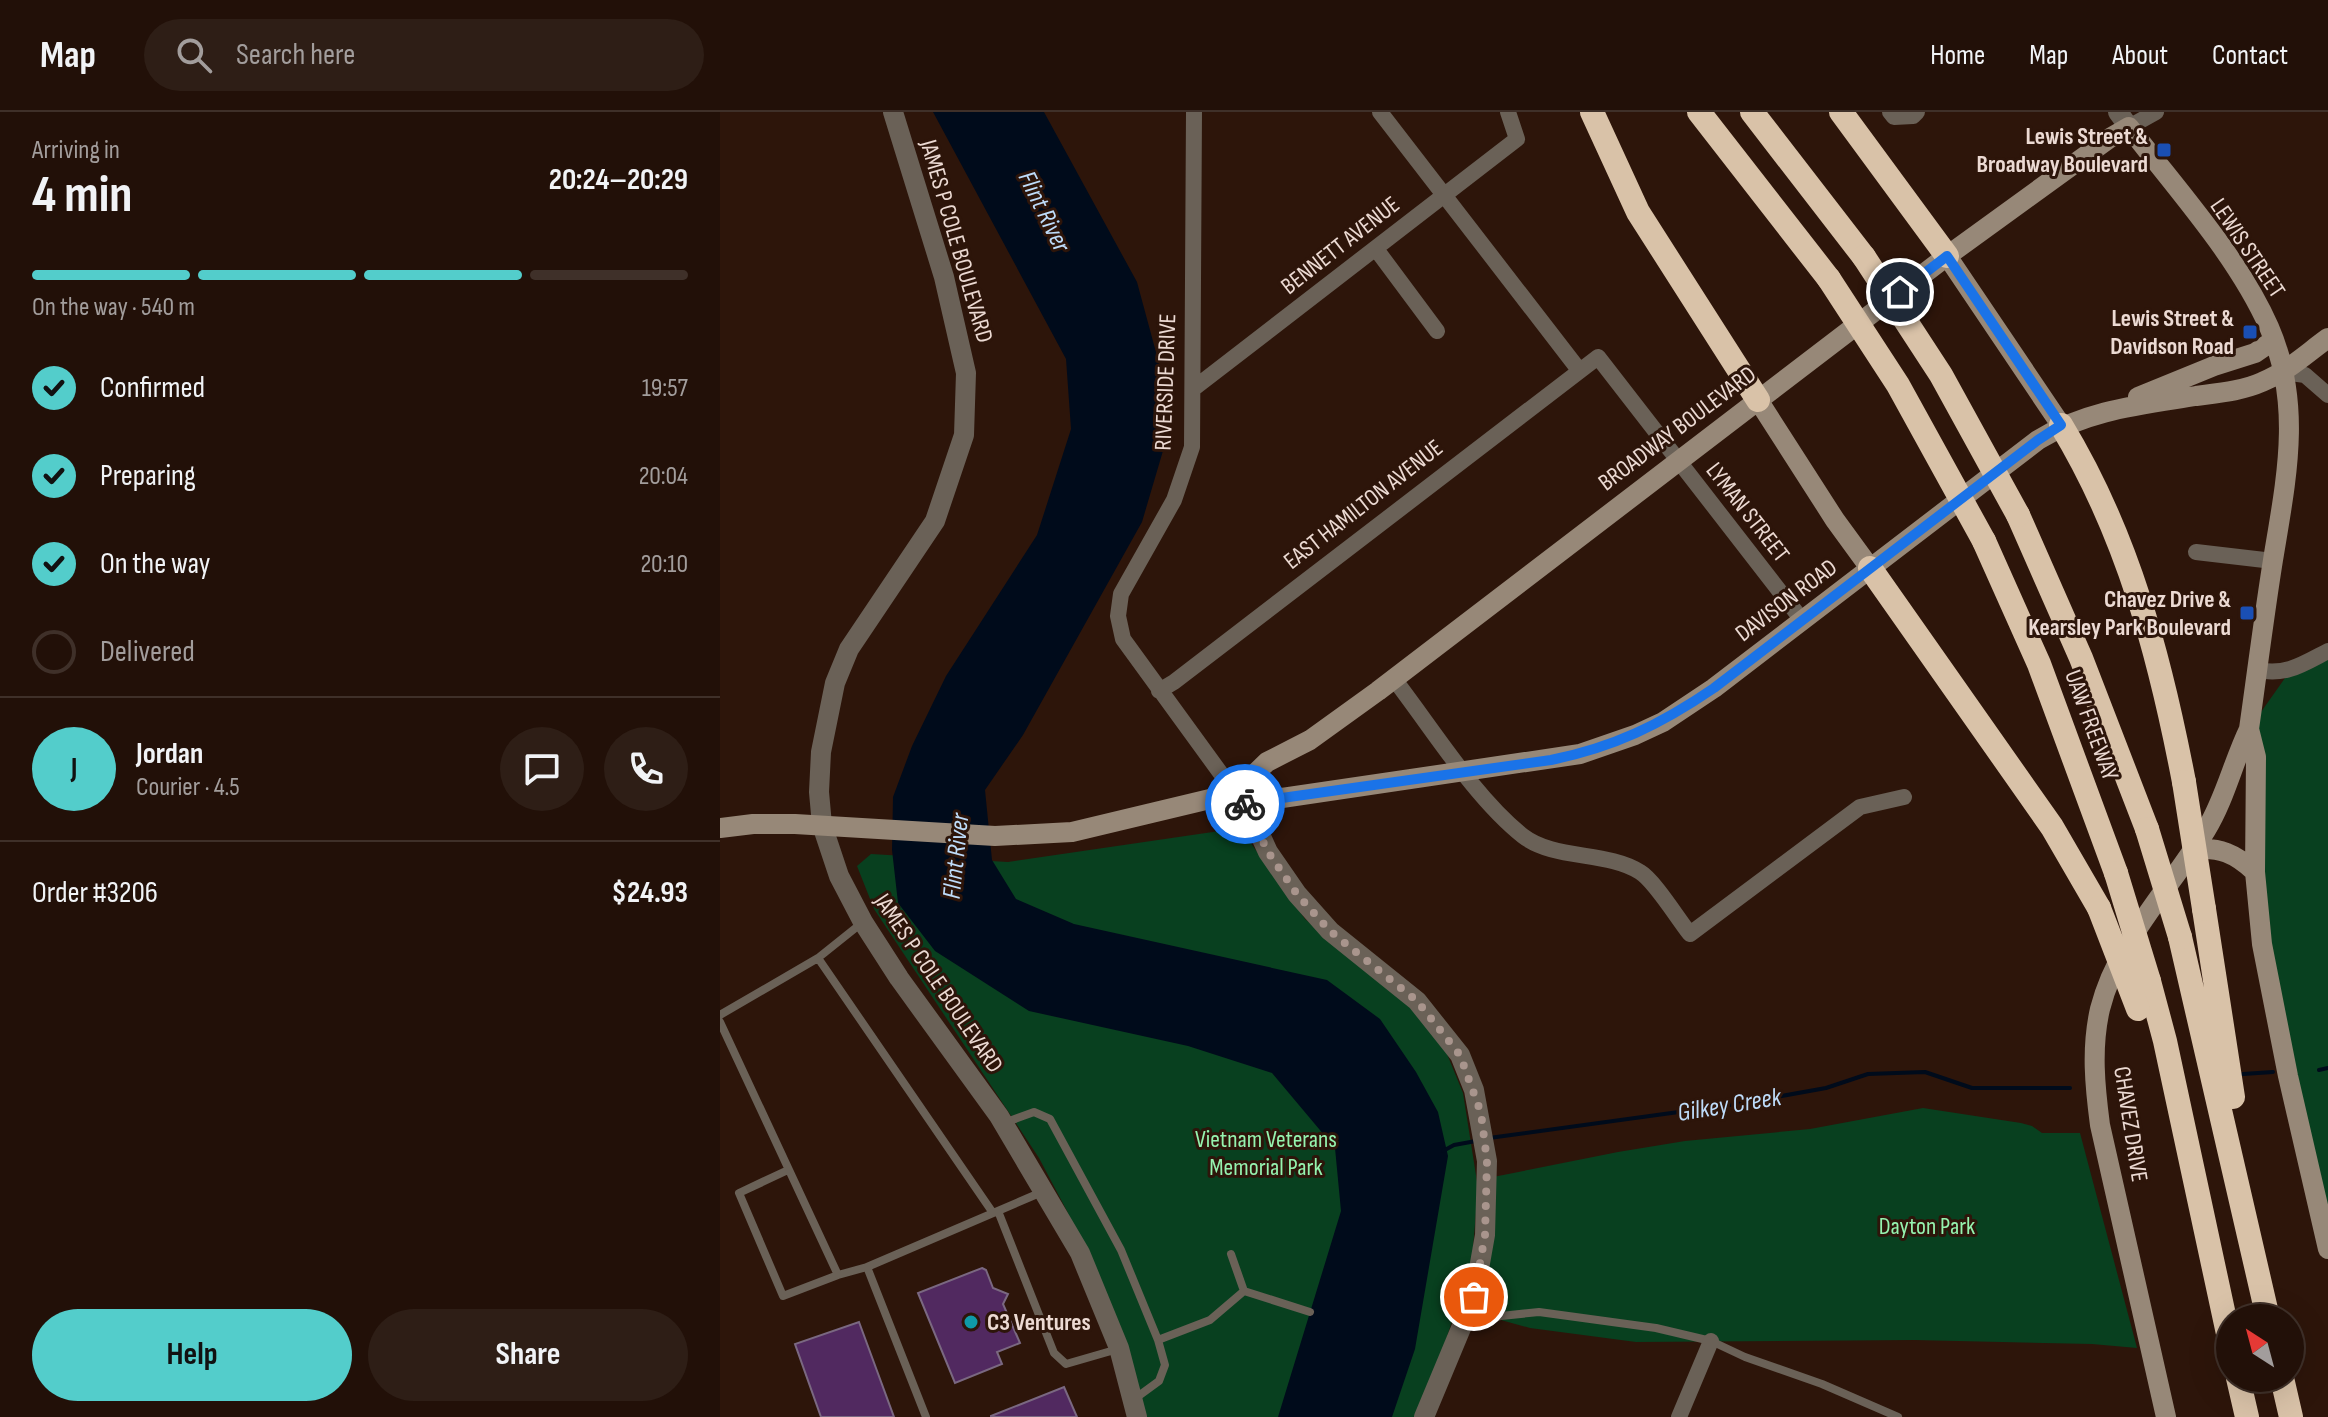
<!DOCTYPE html>
<html lang="en">
<head>
<meta charset="utf-8">
<style>
	:root { --surface:#221008; --page:#2e1e16; --text:#f1f3f6; --muted:#a29d9c; --line:#3f3029; --accent:#53cdcb }
	body { margin:0; font-family:"Sofia Sans Condensed",sans-serif; background:var(--page); color:var(--text); height:100vh; display:flex; flex-direction:column; font-size:30px; white-space:nowrap }
	* { box-sizing:border-box; margin:0 }
	p { font-size:26px; color:var(--muted) }
	.icon { flex:none; width:44px; height:44px; fill:none; stroke:currentColor; stroke-width:2; stroke-linecap:round; stroke-linejoin:round }
	.map { position:relative; flex:1; overflow:hidden }
	.side { display:flex; flex-direction:column; background:var(--surface); width:720px }
	.side>* { flex:none }
	.needle { width:52px; rotate:324deg }
	.controls { position:absolute; left:1496px; top:1192px; display:grid; gap:16px }
	.controls a { display:grid; place-items:center; width:88px; height:88px; border-radius:50%; background:var(--surface); box-shadow:0 8px 32px #0002,0 0 0 2px var(--line); font-size:40px }
	.pin { position:absolute; display:grid; place-items:center; width:68px; height:68px; color:#fff; margin:-34px; border:4px solid #fff; border-radius:50%; box-shadow:0 2px 8px #0007 }
	.courier { position:absolute; display:grid; place-items:center; width:80px; height:80px; margin:-40px; border:6px solid #1a73e8; border-radius:50%; background:#fff; color:#222; box-shadow:0 2px 10px #0007 }
	.headline em { font-style:normal; font-weight:700 }
	.headline div { display:flex; flex-direction:column-reverse }
	.headline { display:flex; align-items:center; justify-content:space-between; height:136px; padding:0 32px }
	h1 { font-size:52px; font-weight:700; line-height:60px }
	.bar { display:grid; grid-template-columns:repeat(4,1fr); gap:12px 8px; align-content:center; height:96px; padding:0 32px }
	.bar i { height:10px; border-radius:6px; background:var(--line) }
	.bar .selected { background:var(--accent) }
	.bar p { grid-column:span 4 }
	.line { display:flex; align-items:center; gap:20px; padding:0 32px; border-top:2px solid var(--line) }
	.line div { flex:1 }
	.round { display:grid; place-items:center; flex:none; width:84px; height:84px; border-radius:42px; background:var(--page) }
	ol { padding:0 32px; list-style:none }
	li { display:flex; align-items:center; gap:24px; height:88px }
	li p { margin-inline-start:auto }
	li .icon { padding:8px; border-radius:50%; background:var(--accent); color:#111; stroke-width:4 }
	li:last-child { color:var(--muted) }
	li i { width:44px; height:44px; border:4px solid var(--line); border-radius:50% }
	.button { display:flex; gap:16px; margin-top:auto; padding:16px 32px }
	.button a { flex:1; height:92px; border-radius:48px; background:var(--accent); color:#111; font-size:32px; font-weight:700; line-height:92px; text-align:center }
	.button a+a { background:var(--page); color:var(--text) }
	header { display:flex; align-items:center; gap:48px; box-sizing:border-box; height:112px; padding:0 40px; background:var(--surface); border-bottom:2px solid var(--line) }
	header strong { font-size:38px }
	nav { display:flex; gap:44px; margin-inline-start:auto; font-size:28px }
	.search { width:560px; height:72px; background:var(--page); display:flex; align-items:center; gap:20px; box-sizing:border-box; padding:0 28px; border-radius:44px; color:var(--muted); font-size:30px }
	main { display:flex; flex:1; min-height:0 }
	.map>svg:first-child { display:block }
	.green { fill:#08401f }
	.water { fill:#000b1b }
	.lines { fill:none; stroke-linecap:round; stroke-linejoin:round }
	.stream { stroke:#000b1b; stroke-width:4 }
	.building { fill:#512960; stroke:#7a6881; stroke-width:2 }
	.service { stroke:#6a6157; stroke-width:8 }
	.minor { stroke:#6a6157; stroke-width:16 }
	.tertiary { stroke:#6a6157; stroke-width:20 }
	.secondary { stroke:#978878; stroke-width:20 }
	.motorway { stroke:#d9c2a8; stroke-width:24 }
	.motorway-bridge { stroke:#d9c2a8; stroke-width:24 }
	.done { stroke:#a9958d; stroke-width:8; stroke-dasharray:0 14.4 }
	.route { stroke:#1a73e8; stroke-width:10 }
	.transit-dot { fill:#1a4fb4; stroke:#2d150a; stroke-width:3 }
	.culture-dot { fill:#0f9aa8; stroke:#2d150a; stroke-width:3 }
	.labels { text-anchor:middle; stroke-width:6; stroke-linejoin:round; paint-order:stroke }
	.poi-label { font-size:24px; font-weight:bold; fill:#ecdad3; stroke:#2d150a; text-anchor:end }
	.street-label { font-size:24px; fill:#ecdad3; stroke:#2d150a }
	.park-label { font-size:24px; fill:#95f3af; stroke:#2d150a }
	.water-label { font-size:26px; font-style:italic; fill:#bedcfa; stroke:#2d150a }
</style>
</head>
<body>
<header>
<strong>Map</strong>
<div class="search"><svg class="icon" aria-label="search" viewBox="0 0 24 24"><circle cx="10" cy="10" r="6"/><path d="M15 15l6 6"/></svg>Search here</div>
<nav><a>Home</a><a>Map</a><a>About</a><a>Contact</a></nav>
</header>
<main>
<section class="side">
<div class="headline"><div><h1>4 min</h1><p>Arriving in</p></div><em>20:24–20:29</em></div>
<div class="bar"><i class="selected"></i><i class="selected"></i><i class="selected"></i><i></i><p>On the way · 540 m</p></div>
<ol>
<li><svg class="icon" aria-label="check" viewBox="0 0 24 24"><path d="M5 12l5 5 9-10"/></svg>Confirmed<p>19:57</p></li>
<li><svg class="icon" aria-label="check" viewBox="0 0 24 24"><path d="M5 12l5 5 9-10"/></svg>Preparing<p>20:04</p></li>
<li><svg class="icon" aria-label="check" viewBox="0 0 24 24"><path d="M5 12l5 5 9-10"/></svg>On the way<p>20:10</p></li>
<li><i></i>Delivered</li>
</ol>
<div class="line" style="height:144px"><b class="round" style="background:var(--accent);color:#111">J</b><div><b>Jordan</b><p>Courier · 4.5</p></div><a class="round"><svg class="icon" aria-label="chat" viewBox="0 0 24 24"><path d="M4 5h16v11H9l-5 4z"/></svg></a><a class="round"><svg class="icon" aria-label="phone" viewBox="0 0 24 24"><path d="M5 4h4l2 5-3 2q2 4 5 5l2-3 5 2v4C11 20 4 13 5 4z"/></svg></a></div>
<div class="line" style="height:104px"><div>Order #3206</div><b>$24.93</b></div>
<div class="button"><a>Help</a><a>Share</a></div>
</section>
<div class="map">
<svg width="1608" height="1305" viewBox="0 0 1608 1305">
	<rect width="100%" height="100%" fill="#2d150a"/>
	<path class="green" d="M 1608,539 L 1608,1136 L 1547,868 L 1529,617 L 1570,559 Z
		M 520,716 L 585,807 L 689,894 L 725,937 L 743,981 L 758,1076 L 752,1148 L 723,1237 L 695,1305 L 424,1305 L 347,1099 L 319,1046 L 154,797 L 137,754 L 151,742 L 288,750 Z
		M 1203,996 L 1301,1011 L 1312,1014 L 1322,1021 L 1360,1021 L 1417,1236 L 1372,1232 L 1194,1228 L 916,1230 L 810,1216 L 770,1205 L 761,1198 L 754,1185 L 768,1066 L 898,1040 L 965,1029 L 1090,1017 Z"/>
	<path class="water" d="M 213,0 L 324,0 L 417,170 L 440,255 L 445,332 L 422,410 L 303,623 L 265,678 L 272,748 L 296,787 L 354,812 L 607,868 L 660,907 L 696,960 L 718,1000 L 728,1044 L 695,1237 L 672,1305 L 558,1305 L 621,1099 L 615,1036 L 552,961 L 468,934 L 309,899 L 215,839 L 178,791 L 172,738 L 173,685 L 192,634 L 226,564 L 317,423 L 351,317 L 346,247 Z"/>
	<g class="lines">
		<path class="stream" d="M 1599,958 L 1608,956
			M 1523,962 L 1553,960
			M 769,1026 L 1017,992 L 1106,976 L 1148,962 L 1205,960 L 1252,976 L 1350,976
			M 723,1039 L 734,1033 L 756,1029"/>
	</g>
	<path class="building" d="M 262,1156 L 266,1158 L 273,1176 L 288,1182 L 283,1192 L 300,1231 L 277,1240 L 282,1252 L 235,1271 L 198,1181 Z
		M 139,1210 L 174,1305 L 101,1305 L 75,1232 Z
		M 344,1275 L 357,1305 L 271,1305 L 271,1304 Z"/>
	<g class="lines">
		<path class="service" d="M 143,810 L 98,846 L 273,1101
			M 0,903 L 98,846
			M 0,910 L 118,1163 L 147,1155
			M 284,1011 L 314,1000 L 330,1007 L 401,1138 L 438,1228 L 445,1253 L 439,1269 L 413,1288
			M 68,1058 L 19,1081 L 63,1184 L 118,1163
			M 278,1099 L 334,1241 L 346,1252 L 398,1237
			M 511,1142 L 524,1179
			M 746,1214 L 781,1204 L 819,1200 L 936,1216 L 991,1229 L 1025,1245 L 1102,1272 L 1178,1305
			M 438,1228 L 490,1208 L 524,1179 L 590,1200
			M 206,1305 L 147,1155 L 322,1080"/>
		<path class="minor" d="M 474,0 L 472,335 L 454,388 L 401,482 L 398,504 L 403,527 L 515,681
			M 660,0 L 859,258
			M 1170,0 L 1174,5 L 1193,4 L 1197,0
			M 1409,15 L 1436,0
			M 656,137 L 717,219
			M 1563,260 L 1585,263 L 1608,283
			M 473,277 L 797,27 L 788,0
			M 1476,440 L 1553,449
			M 1538,558 C 1566,564 1583,552 1608,539
			M 674,567 C 712,616 754,685 803,724 C 834,748 887,739 920,760 C 934,768 958,807 970,822 L 1140,695 L 1184,685
			M 439,579 L 454,570 L 878,245 L 1082,508
			M 959,1305 L 991,1229"/>
		<path class="tertiary" d="M 173,0 L 224,165 L 246,261 L 244,323 L 215,409 L 129,537 L 115,571 L 101,640 L 99,680 L 102,713 L 119,764 L 143,810 L 179,866 L 279,1004 L 360,1141 L 399,1236 L 417,1305
			M 1398,0 L 1409,15
			M 515,681 L 526,692 L 548,740 L 577,782 L 610,819 L 697,889 L 740,943 L 754,978 L 767,1049 L 765,1123 L 754,1185 L 704,1305"/>
		<path class="secondary" d="M 1227,144 L 1341,313
			M 1418,285 L 1494,254 L 1535,241 L 1554,228
			M 1038,288 L 1115,408 L 1150,456
			M 1529,617 L 1536,645 L 1535,760 L 1542,832 L 1568,964 L 1608,1137
			M 515,681 L 547,650 L 590,628 L 658,579 L 1227,144 L 1390,26 L 1409,15 C 1457,78 1517,143 1549,215 C 1583,293 1566,368 1553,448 C 1544,504 1537,561 1529,617 C 1513,650 1505,687 1486,718 C 1450,777 1397,829 1380,897 C 1371,936 1375,975 1380,1013 L 1446,1305
			M 0,716 L 33,712 L 75,712 L 275,724 L 352,720 L 515,681 L 562,686 L 860,642 L 915,623 L 943,610 L 994,576 L 1318,328 C 1367,298 1420,293 1476,284 C 1498,281 1522,279 1542,270 C 1567,260 1587,241 1608,226
			M 1472,738 C 1499,734 1516,742 1535,760"/>
		<path class="motorway" d="M 872,0 L 918,100 L 1038,288
			M 979,0 L 1109,167
			M 1032,0 L 1144,145
			M 1121,0 L 1227,144
			M 1341,313 C 1408,423 1440,545 1464,670
			M 1298,403 L 1361,546 L 1427,717
			M 1264,429 L 1319,552 L 1396,761
			M 1150,456 L 1332,715 L 1379,796
			M 1484,797 L 1513,985
			M 1460,825 L 1548,1206
			M 1429,869 L 1445,929 L 1510,1231
			M 1518,1266 L 1527,1305
			M 1562,1266 L 1571,1305"/>
		<path class="motorway-bridge" d="M 1144,145 L 1221,263 L 1298,403
			M 1109,167 L 1178,273 L 1264,429
			M 1464,670 L 1484,797
			M 1427,717 L 1460,825
			M 1396,761 L 1429,869
			M 1379,796 L 1418,897"/>
	</g>
	<g class="lines">
		<path class="done" d="M 525,692 L 548,740 L 577,782 L 610,819 L 697,889 L 740,943 L 761,1001 L 767,1049 L 765,1123 L 754,1185"/>
		<path class="route" d="M 525,692 L 515,681 L 562,686 L 831,648 C 894,635 940,613 994,576 L 1318,328 L 1341,313 L 1227,144 L 1180,180"/>
	</g>
	<g class="transit-dot">
		<rect x="1436" y="30" width="16" height="16" rx="4"/>
		<rect x="1522" y="212" width="16" height="16" rx="4"/>
		<rect x="1519" y="493" width="16" height="16" rx="4"/>
	</g>
	<circle class="culture-dot" cx="251" cy="1210" r="8"/>
	<g class="labels">
		<g class="poi-label">
			<text x="1428" y="32">Lewis Street &amp;<tspan x="1428" dy="28">Broadway Boulevard</tspan></text>
			<text x="1514" y="214">Lewis Street &amp;<tspan x="1514" dy="28">Davidson Road</tspan></text>
			<text x="1511" y="495">Chavez Drive &amp;<tspan x="1511" dy="28">Kearsley Park Boulevard</tspan></text>
			<text x="267" y="1218" text-anchor="start">C3 Ventures</text>
		</g>
		<g class="street-label">
			<text transform="translate(237 129) rotate(74)" y="8">JAMES P COLE BOULEVARD</text>
			<text transform="translate(620 133) rotate(-38)" y="8">BENNETT AVENUE</text>
			<text transform="translate(1528 136) rotate(56)" y="8">LEWIS STREET</text>
			<text transform="translate(445 270) rotate(-88)" y="8">RIVERSIDE DRIVE</text>
			<text transform="translate(957 316) rotate(-37)" y="8">BROADWAY BOULEVARD</text>
			<text transform="translate(643 392) rotate(-38)" y="8">EAST HAMILTON AVENUE</text>
			<text transform="translate(1028 400) rotate(52)" y="8">LYMAN STREET</text>
			<text transform="translate(1066 488) rotate(-37)" y="8">DAVISON ROAD</text>
			<text transform="translate(1372 613) rotate(70)" y="8">UAW FREEWAY</text>
			<text transform="translate(219 871) rotate(56)" y="8">JAMES P COLE BOULEVARD</text>
			<text transform="translate(1411 1012) rotate(81)" y="8">CHAVEZ DRIVE</text>
		</g>
		<g class="park-label">
			<text x="546" y="1035">Vietnam Veterans<tspan x="546" dy="28">Memorial Park</tspan></text>
			<text x="1207" y="1122">Dayton Park</text>
		</g>
		<g class="water-label">
			<text transform="translate(325 99) rotate(64)" y="9">Flint River</text>
			<text transform="translate(235 744) rotate(-84)" y="9">Flint River</text>
			<text transform="translate(1009 992) rotate(-9)" y="9">Gilkey Creek</text>
		</g>
	</g>
</svg>
<div class="controls">
<a><svg class="needle" viewBox="-14 -14 28 28"><path d="M0-13l5 13h-10z" fill="#e53935"/><path d="M0 13l5-13h-10z" fill="#a29d9c"/></svg></a>
</div>
<div class="pin" style="left:754px;top:1185px;background:#ea580c"><svg class="icon" aria-label="bag" viewBox="0 0 24 24"><path d="M5 8h14l-1 12H6zM9 8a3 3 0 0 1 6 0"/></svg></div>
<div class="pin" style="left:1180px;top:180px;background:#1f2937"><svg class="icon" aria-label="home" viewBox="0 0 24 24"><path d="M3 11l9-7 9 7M6 9v11h12V9"/></svg></div>
<div class="courier" style="left:525px;top:692px"><svg class="icon" aria-label="bike" viewBox="0 0 24 24"><circle cx="6" cy="16" r="4"/><circle cx="18" cy="16" r="4"/><path d="M6 16l4-8h5l3 8M10 8l3 8H6M13 5h3"/></svg></div>
</div>
</main>
</body>
</html>
